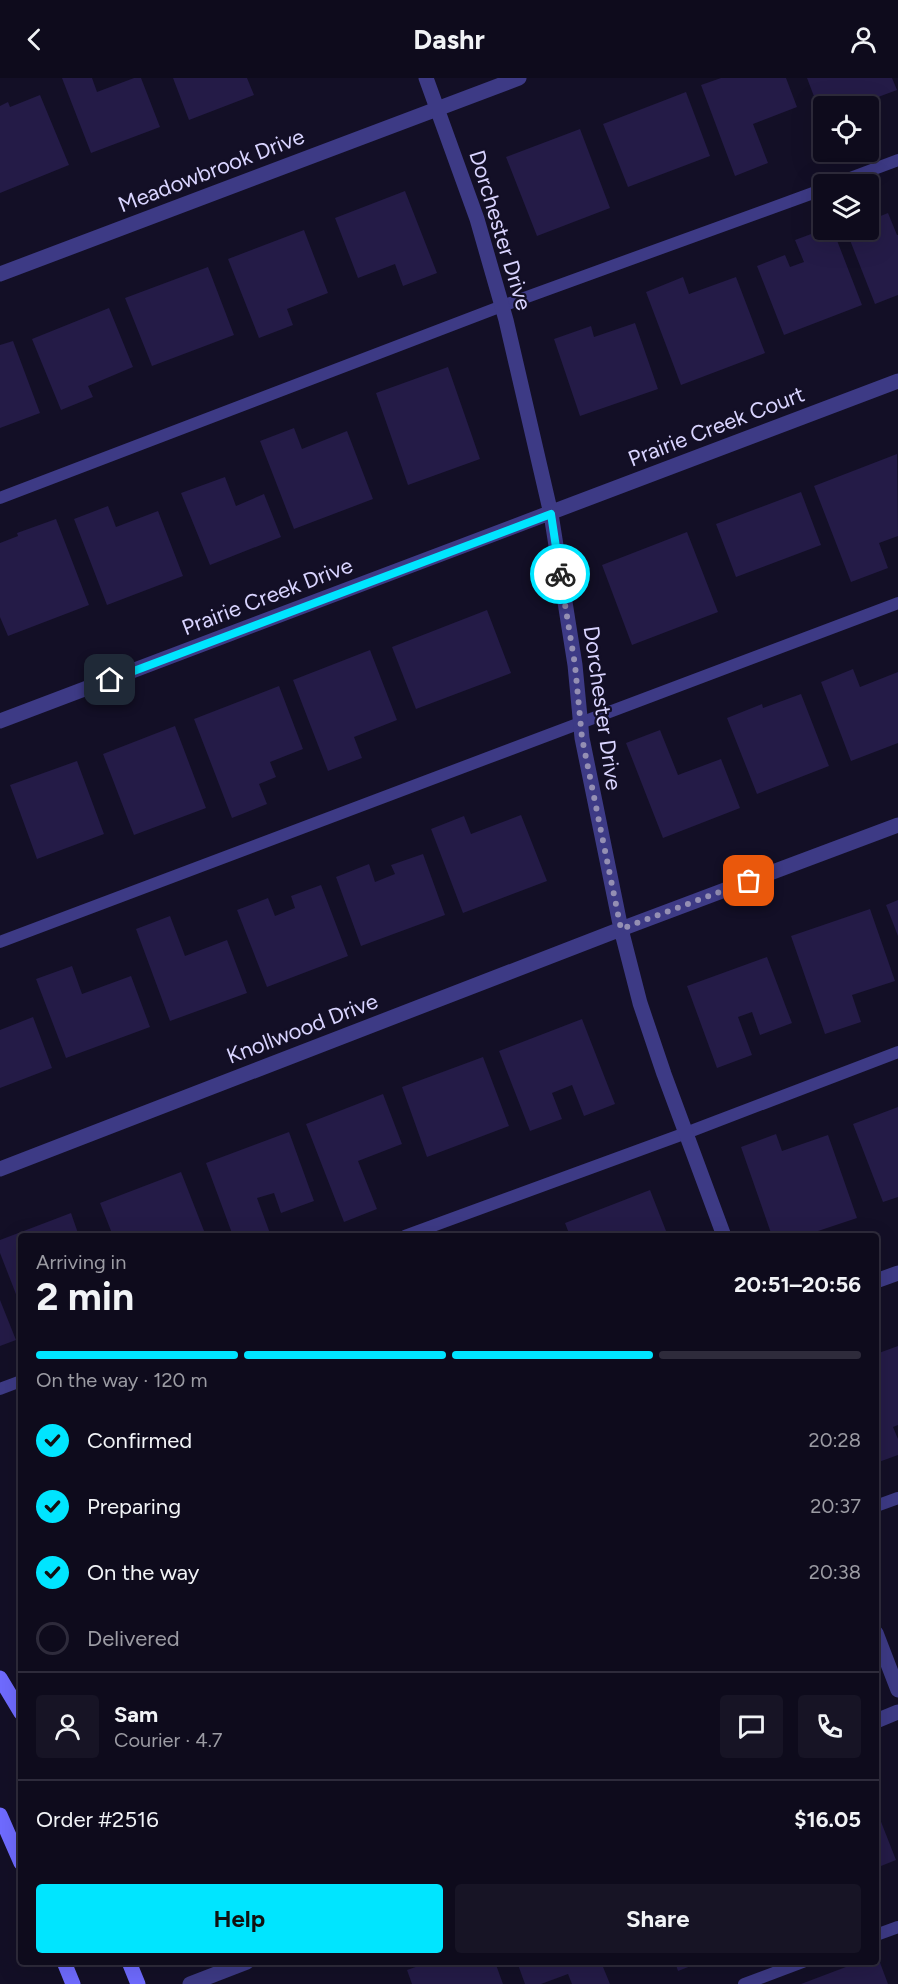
<!DOCTYPE html>
<html lang="en">
<head>
<meta charset="utf-8">
<style>
	:root { --surface:#0e0b1c; --page:#171425; --text:#f1f3f6; --muted:#9b9ba3; --line:#2e2b3b; --accent:#00e5ff }
	body { margin:0; font-family:Figtree,sans-serif; background:var(--page); color:var(--text); height:100vh; display:flex; flex-direction:column; font-size:22px; white-space:nowrap }
	* { box-sizing:border-box; margin:0 }
	p { font-size:20px; color:var(--muted) }
	.icon { flex:none; width:33px; height:33px; fill:none; stroke:currentColor; stroke-width:2; stroke-linecap:round; stroke-linejoin:round }
	.map { position:relative; flex:1; overflow:hidden }
	.drawer { position:absolute; left:18px; top:1155px; width:861px; height:732px; display:flex; flex-direction:column; background:var(--surface); border-radius:6px; box-shadow:0 6px 24px #0002,0 0 0 2px var(--line) }
	.drawer>* { flex:none }
	.fabs { position:absolute; left:813px; top:18px; display:grid; gap:12px }
	.fabs a { display:grid; place-items:center; width:66px; height:66px; border-radius:6px; background:var(--surface); box-shadow:0 6px 24px #0002,0 0 0 2px var(--line); font-size:30px }
	.pin { position:absolute; display:grid; place-items:center; width:51px; height:51px; color:#fff; margin:-26px; border-radius:12px; box-shadow:0 3px 9px #0006 }
	.courier { position:absolute; display:grid; place-items:center; width:60px; height:60px; margin:-30px; border:4px solid #00e5ff; border-radius:50%; background:#fff; color:#222; box-shadow:0 2px 8px #0007 }
	.overview em { font-style:normal; font-weight:700 }
	.overview div { display:flex; flex-direction:column-reverse }
	.overview { display:flex; align-items:center; justify-content:space-between; height:102px; padding:0 18px }
	h1 { font-size:39px; font-weight:700; line-height:45px }
	.bar { display:grid; grid-template-columns:repeat(4,1fr); gap:9px 6px; align-content:center; height:72px; padding:0 18px }
	.bar i { height:8px; border-radius:4px; background:var(--line) }
	.bar .selected { background:var(--accent) }
	.bar p { grid-column:span 4 }
	.line { display:flex; align-items:center; gap:15px; padding:0 18px; border-top:2px solid var(--line) }
	.line div { flex:1 }
	.round { display:grid; place-items:center; flex:none; width:63px; height:63px; border-radius:6px; background:var(--page) }
	ol { padding:0 18px; list-style:none }
	li { display:flex; align-items:center; gap:18px; height:66px }
	li p { margin-inline-start:auto }
	li .icon { padding:6px; border-radius:50%; background:var(--accent); color:#111; stroke-width:4 }
	li:last-child { color:var(--muted) }
	li i { width:33px; height:33px; border:3px solid var(--line); border-radius:50% }
	.action { display:flex; gap:12px; margin-top:auto; padding:12px 18px }
	.action a { flex:1; height:69px; border-radius:6px; background:var(--accent); color:#111; font-size:24px; font-weight:700; line-height:69px; text-align:center }
	.action a+a { background:var(--page); color:var(--text) }
	header { display:flex; justify-content:space-between; align-items:center; height:78px; padding:0 18px; background:var(--surface); font-size:27px; font-weight:700 }
	.map>svg:first-child { display:block }
	.building { fill:#241b47 }
	.lines { fill:none; stroke-linecap:round; stroke-linejoin:round }
	.service { stroke:#3d3a85; stroke-width:12 }
	.minor { stroke:#3d3a85; stroke-width:15 }
	.secondary { stroke:#6f6bff; stroke-width:15 }
	.done { stroke:#948fb3; stroke-width:6; stroke-dasharray:0 10.8 }
	.route { stroke:#00e5ff; stroke-width:8 }
	.labels { text-anchor:middle; stroke-width:4.5; stroke-linejoin:round; paint-order:stroke }
	.street-label { font-size:22px; fill:#d9d4ff; stroke:#130f26 }
</style>
</head>
<body>
<header><svg class="icon" aria-label="back" viewBox="0 0 24 24"><path d="M15 5l-7 7 7 7"/></svg>Dashr<svg class="icon" aria-label="person" viewBox="0 0 24 24"><circle cx="12" cy="8" r="4"/><path d="M4 21q1-7 8-7t8 7"/></svg></header>
<div class="map">
<svg width="898" height="1906" viewBox="0 0 898 1906">
	<rect width="100%" height="100%" fill="#130f26"/>
	<path class="building" d="M 62,0 L 92,0 L 97,14 L 134,0 L 141,0 L 160,49 L 91,75 Z
		M 173,0 L 247,0 L 254,17 L 189,42 Z
		M 721,0 L 786,0 L 797,29 L 753,46 L 768,85 L 735,98 L 701,7 Z
		M 807,0 L 892,0 L 897,12 L 862,25 L 863,28 L 824,28 L 823,42 Z
		M 686,14 L 710,78 L 628,109 L 603,46 Z
		M 40,17 L 69,87 L 0,115 L 0,28 L 8,24 L 10,29 Z
		M 580,51 L 610,130 L 537,158 L 506,79 Z
		M 405,113 L 437,195 L 403,208 L 395,186 L 358,200 L 335,140 Z
		M 888,135 L 897,157 L 898,157 L 898,217 L 875,226 L 846,152 L 868,152 L 868,143 Z
		M 304,152 L 328,215 L 287,231 L 293,247 L 259,260 L 228,181 Z
		M 822,152 L 833,152 L 862,227 L 784,257 L 757,188 L 785,177 L 790,189 L 804,184 L 795,162 Z
		M 208,189 L 234,257 L 152,288 L 125,220 Z
		M 683,199 L 689,216 L 736,199 L 765,275 L 681,307 L 646,214 Z
		M 109,230 L 133,289 L 88,308 L 93,319 L 61,332 L 32,261 Z
		M 635,245 L 658,311 L 580,338 L 554,261 L 591,248 L 594,259 Z
		M 13,263 L 40,335 L 0,350 L 0,267 Z
		M 448,289 L 480,381 L 408,407 L 376,315 Z
		M 294,350 L 302,371 L 347,353 L 373,421 L 294,451 L 260,363 Z
		M 897,376 L 898,458 L 879,465 L 888,490 L 851,504 L 814,408 Z
		M 225,399 L 236,428 L 264,416 L 281,459 L 210,487 L 181,415 Z
		M 801,414 L 821,467 L 736,499 L 716,446 Z
		M 108,428 L 116,449 L 158,433 L 183,498 L 107,527 L 74,441 Z
		M 56,441 L 89,527 L 8,558 L 0,539 L 0,465 L 18,458 L 17,455 Z
		M 687,454 L 718,534 L 632,567 L 602,487 Z
		M 487,532 L 511,595 L 416,631 L 392,569 Z
		M 370,572 L 397,642 L 354,659 L 362,680 L 328,693 L 293,602 Z
		M 853,591 L 860,609 L 898,594 L 898,665 L 851,683 L 821,604 Z
		M 279,608 L 303,671 L 270,684 L 276,699 L 259,706 L 267,726 L 232,740 L 194,641 Z
		M 801,616 L 829,688 L 757,716 L 727,640 L 762,626 L 763,630 Z
		M 175,648 L 206,730 L 134,757 L 103,676 Z
		M 660,652 L 678,697 L 721,681 L 740,730 L 663,760 L 626,665 Z
		M 77,683 L 104,756 L 37,781 L 10,707 Z
		M 521,737 L 547,803 L 463,835 L 431,751 L 464,738 L 471,756 Z
		M 423,776 L 445,837 L 361,868 L 336,799 L 369,786 L 375,804 L 395,796 L 391,787 Z
		M 321,807 L 348,878 L 267,909 L 237,832 L 268,820 L 275,838 L 295,830 L 291,818 Z
		M 898,822 L 898,858 L 886,827 Z
		M 870,831 L 895,903 L 852,917 L 861,944 L 825,956 L 791,858 Z
		M 170,838 L 185,878 L 227,862 L 247,915 L 170,943 L 136,851 Z
		M 767,879 L 792,945 L 760,957 L 752,934 L 738,939 L 752,977 L 717,990 L 687,908 Z
		M 72,888 L 82,916 L 131,898 L 150,949 L 66,980 L 36,901 Z
		M 33,939 L 52,990 L 0,1010 L 0,952 Z
		M 582,941 L 615,1026 L 584,1038 L 572,1007 L 552,1015 L 562,1041 L 530,1053 L 499,973 Z
		M 483,979 L 509,1048 L 427,1079 L 402,1009 Z
		M 383,1016 L 402,1066 L 358,1083 L 377,1131 L 344,1144 L 306,1046 Z
		M 898,1029 L 898,1119 L 883,1124 L 853,1046 Z
		M 289,1054 L 314,1123 L 281,1135 L 274,1115 L 257,1120 L 271,1158 L 233,1158 L 206,1085 Z
		M 776,1056 L 782,1073 L 828,1057 L 857,1140 L 803,1158 L 772,1158 L 741,1069 Z
		M 181,1094 L 206,1158 L 113,1158 L 100,1125 Z
		M 650,1112 L 668,1158 L 570,1158 L 565,1145 Z
		M 71,1135 L 79,1158 L 21,1158 L 21,1229 L 0,1175 L 0,1162 Z
		M 0,1222 L 16,1262 L 0,1268 Z
		M 898,1268 L 898,1347 L 893,1349 L 898,1361 L 898,1377 L 876,1385 L 876,1276 Z
		M 876,1731 L 896,1782 L 876,1790 Z
		M 876,1874 L 888,1906 L 801,1906 L 859,1884 L 876,1884 Z
		M 430,1884 L 495,1884 L 503,1906 L 412,1906 L 407,1892 Z
		M 517,1884 L 601,1884 L 610,1906 L 572,1906 L 568,1896 L 541,1906 L 525,1906 Z
		M 675,1884 L 701,1884 L 678,1893 Z"/>
	<g class="lines">
		<path class="service" d="M 834,106 L 898,82
			M 0,420 L 502,228 L 824,111
			M 0,864 L 898,525
			M 405,1158 L 686,1055 L 898,974
			M 0,1311 L 21,1303
			M 876,1428 L 898,1420
			M 876,1857 L 898,1849
			M 744,1906 L 803,1884"/>
		<path class="minor" d="M 426,0 L 477,141 L 506,242 L 551,436 L 575,587 L 582,660 L 621,851 L 640,925 L 664,996 L 724,1158
			M 0,196 L 519,0
			M 0,643 L 898,303
			M 0,1091 L 621,851 L 898,747
			M 876,1203 L 898,1195
			M 876,1555 L 898,1612
			M 876,1643 L 898,1634
			M 190,1906 L 247,1884"/>
		<path class="secondary" d="M 0,1600 L 21,1635
			M 0,1737 L 21,1785
			M 64,1884 L 73,1906
			M 129,1884 L 138,1906"/>
	</g>
	<g class="lines">
		<path class="done" d="M 560,496 L 575,587 L 582,660 L 621,851 L 749,803"/>
		<path class="route" d="M 110,602 L 551,436 L 560,496"/>
	</g>
	<g class="labels">
		<g class="street-label">
			<text transform="translate(211 92) rotate(-21)" y="8">Meadowbrook Drive</text>
			<text transform="translate(501 152) rotate(73)" y="8">Dorchester Drive</text>
			<text transform="translate(716 348) rotate(-21)" y="8">Prairie Creek Court</text>
			<text transform="translate(267 518) rotate(-21)" y="8">Prairie Creek Drive</text>
			<text transform="translate(603 630) rotate(82)" y="8">Dorchester Drive</text>
			<text transform="translate(302 950) rotate(-21)" y="8">Knollwood Drive</text>
		</g>
	</g>
</svg>
<div class="fabs">
<a><svg class="icon" aria-label="locate" viewBox="0 0 24 24"><circle cx="12" cy="12" r="6"/><path d="M12 2v4M12 18v4M2 12h4M18 12h4"/></svg></a>
<a><svg class="icon" aria-label="layers" viewBox="0 0 24 24"><path d="M12 4l9 5-9 5-9-5zM3 14l9 5 9-5"/></svg></a>
</div>
<div class="pin" style="left:749px;top:803px;background:#ea580c"><svg class="icon" aria-label="bag" viewBox="0 0 24 24"><path d="M5 8h14l-1 12H6zM9 8a3 3 0 0 1 6 0"/></svg></div>
<div class="pin" style="left:110px;top:602px;background:#1f2937"><svg class="icon" aria-label="home" viewBox="0 0 24 24"><path d="M3 11l9-7 9 7M6 9v11h12V9"/></svg></div>
<div class="courier" style="left:560px;top:496px"><svg class="icon" aria-label="bike" viewBox="0 0 24 24"><circle cx="6" cy="16" r="4"/><circle cx="18" cy="16" r="4"/><path d="M6 16l4-8h5l3 8M10 8l3 8H6M13 5h3"/></svg></div>
<section class="drawer">
<div class="overview"><div><h1>2 min</h1><p>Arriving in</p></div><em>20:51–20:56</em></div>
<div class="bar"><i class="selected"></i><i class="selected"></i><i class="selected"></i><i></i><p>On the way · 120 m</p></div>
<ol>
<li><svg class="icon" aria-label="check" viewBox="0 0 24 24"><path d="M5 12l5 5 9-10"/></svg>Confirmed<p>20:28</p></li>
<li><svg class="icon" aria-label="check" viewBox="0 0 24 24"><path d="M5 12l5 5 9-10"/></svg>Preparing<p>20:37</p></li>
<li><svg class="icon" aria-label="check" viewBox="0 0 24 24"><path d="M5 12l5 5 9-10"/></svg>On the way<p>20:38</p></li>
<li><i></i>Delivered</li>
</ol>
<div class="line" style="height:108px"><a class="round"><svg class="icon" aria-label="person" viewBox="0 0 24 24"><circle cx="12" cy="8" r="4"/><path d="M4 21q1-7 8-7t8 7"/></svg></a><div><b>Sam</b><p>Courier · 4.7</p></div><a class="round"><svg class="icon" aria-label="chat" viewBox="0 0 24 24"><path d="M4 5h16v11H9l-5 4z"/></svg></a><a class="round"><svg class="icon" aria-label="phone" viewBox="0 0 24 24"><path d="M5 4h4l2 5-3 2q2 4 5 5l2-3 5 2v4C11 20 4 13 5 4z"/></svg></a></div>
<div class="line" style="height:78px"><div>Order #2516</div><b>$16.05</b></div>
<div class="action"><a>Help</a><a>Share</a></div>
</section>
</div>
</body>
</html>
